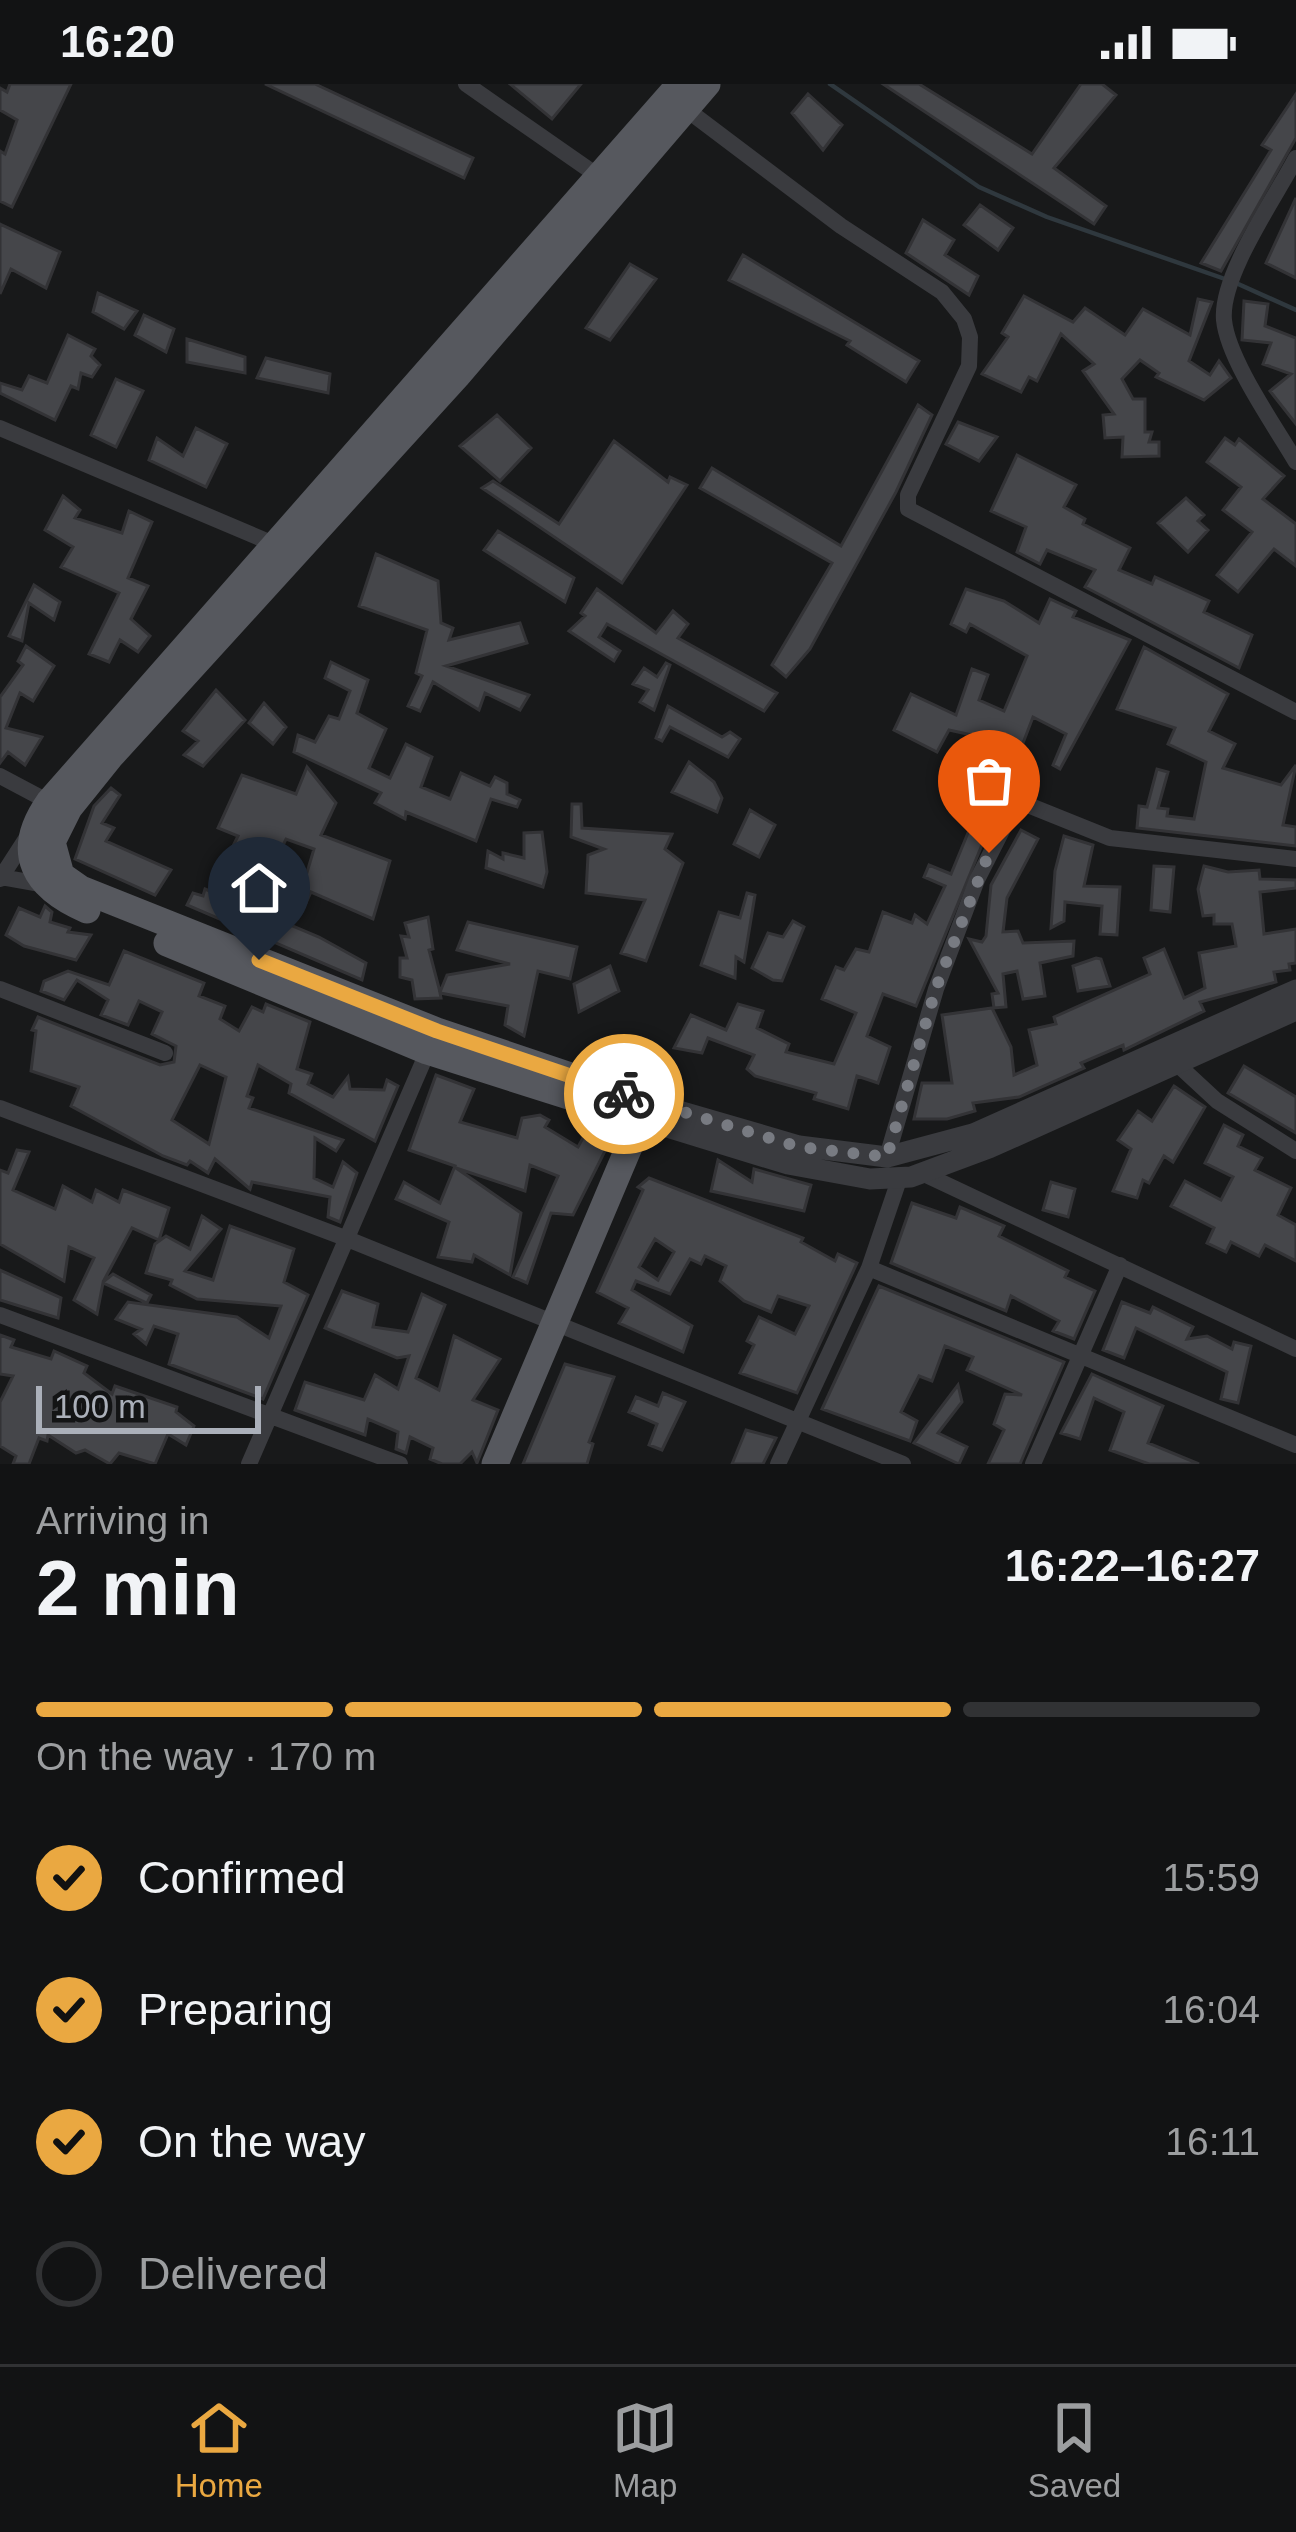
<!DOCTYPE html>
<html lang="en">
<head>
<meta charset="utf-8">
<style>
	:root { --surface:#121314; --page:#1b1c1d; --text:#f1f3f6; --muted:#9c9ea0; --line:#313234; --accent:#eaa841 }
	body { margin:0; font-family:Helvetica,sans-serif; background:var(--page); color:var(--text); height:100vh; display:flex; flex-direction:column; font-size:45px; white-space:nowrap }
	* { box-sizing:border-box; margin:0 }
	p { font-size:39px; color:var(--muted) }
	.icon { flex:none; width:66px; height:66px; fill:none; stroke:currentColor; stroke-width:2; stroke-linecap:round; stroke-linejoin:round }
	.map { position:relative; height:1380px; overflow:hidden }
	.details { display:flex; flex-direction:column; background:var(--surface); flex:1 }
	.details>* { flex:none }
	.scale { position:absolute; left:36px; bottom:30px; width:225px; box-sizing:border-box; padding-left:12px; border:6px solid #abb0ba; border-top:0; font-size:33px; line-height:42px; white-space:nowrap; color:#abb0ba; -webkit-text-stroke:9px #131415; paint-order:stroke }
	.pin { position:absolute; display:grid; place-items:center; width:102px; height:102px; color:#fff; margin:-123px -51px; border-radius:50% 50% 50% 0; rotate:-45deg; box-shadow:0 0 12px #0007 }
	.pin .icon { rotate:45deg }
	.courier { position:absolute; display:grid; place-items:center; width:120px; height:120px; margin:-60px; border:9px solid #eaa841; border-radius:50%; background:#fff; color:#222; box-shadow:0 3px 15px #0007 }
	.headline em { font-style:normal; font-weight:600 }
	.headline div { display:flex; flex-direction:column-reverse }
	.headline { display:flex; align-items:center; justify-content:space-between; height:204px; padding:0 36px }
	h1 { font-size:78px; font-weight:600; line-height:90px }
	.bar { display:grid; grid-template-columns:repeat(4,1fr); gap:18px 12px; align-content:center; height:144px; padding:0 36px }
	.bar i { height:15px; border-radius:9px; background:var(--line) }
	.bar .current { background:var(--accent) }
	.bar p { grid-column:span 4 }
	ol { padding:0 36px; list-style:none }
	li { display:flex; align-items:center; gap:36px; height:132px }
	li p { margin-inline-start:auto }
	li .icon { padding:12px; border-radius:50%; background:var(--accent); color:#111; stroke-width:4 }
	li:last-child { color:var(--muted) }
	li i { width:66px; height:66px; border:6px solid var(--line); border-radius:50% }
	.status { display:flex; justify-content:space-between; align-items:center; height:84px; padding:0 60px; background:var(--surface); direction:ltr }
	.status svg { height:33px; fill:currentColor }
	.tab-bar { display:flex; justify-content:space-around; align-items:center; height:168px; border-top:3px solid var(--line); background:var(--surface); font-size:33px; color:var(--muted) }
	.tab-bar a { display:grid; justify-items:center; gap:6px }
	.tab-bar .current { color:var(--accent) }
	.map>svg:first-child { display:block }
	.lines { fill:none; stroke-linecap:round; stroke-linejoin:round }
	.stream { stroke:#2f383e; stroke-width:4.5 }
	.building { fill:#45464a; stroke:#333336; stroke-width:3; fill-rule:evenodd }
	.minor { stroke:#3a3b3f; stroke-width:16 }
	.tertiary { stroke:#3a3b3f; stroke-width:21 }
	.primary { stroke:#56585e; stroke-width:27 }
	.done { stroke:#787b82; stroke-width:12; stroke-dasharray:0 21.6 }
	.route { stroke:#eaa841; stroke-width:15 }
</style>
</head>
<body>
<div class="status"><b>16:20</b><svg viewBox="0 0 49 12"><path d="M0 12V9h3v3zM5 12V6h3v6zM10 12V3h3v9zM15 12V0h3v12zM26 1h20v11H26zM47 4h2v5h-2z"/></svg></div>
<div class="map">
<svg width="1296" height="1380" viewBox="0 0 1296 1380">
	<rect width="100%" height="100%" fill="#18191a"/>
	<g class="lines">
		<path class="stream" d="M 830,0 L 979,103 L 1047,133 L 1225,195
			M 1236,199 L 1296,226"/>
	</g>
	<path class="building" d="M 10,0 L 71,0 L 12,123 L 0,117 L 0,67 L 5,70 L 17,36 L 0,26 L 0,4 L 7,8 Z
		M 265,0 L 315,0 L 473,74 L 464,94 Z
		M 510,0 L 581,0 L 552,35 Z
		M 883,0 L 919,0 L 1032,70 L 1081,0 L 1102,0 L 1116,11 L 1054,84 L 1106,122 L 1094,140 Z
		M 808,10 L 842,41 L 823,66 L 792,29 Z
		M 1296,10 L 1296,54 L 1221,187 L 1201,179 L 1271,66 L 1262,61 Z
		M 1296,114 L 1296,194 L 1266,179 Z
		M 980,121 L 1013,144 L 998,166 L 964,141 Z
		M 923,136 L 954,156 L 945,171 L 978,192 L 969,211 L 906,169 Z
		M 0,140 L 60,168 L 46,204 L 11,185 L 0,210 Z
		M 743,171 L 919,277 L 906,298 L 847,261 L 850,257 L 729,196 Z
		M 630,180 L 656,195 L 610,256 L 586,244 Z
		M 98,209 L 137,227 L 124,245 L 93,228 Z
		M 1024,212 L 1073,238 L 1085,224 L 1125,251 L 1143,225 L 1190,251 L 1198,215 L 1212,218 L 1189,277 L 1210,291 L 1219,277 L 1231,294 L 1204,316 L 1156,293 L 1159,289 L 1140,276 L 1122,295 L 1133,315 L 1145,315 L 1145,348 L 1152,348 L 1149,358 L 1159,358 L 1159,372 L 1122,373 L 1123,353 L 1105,354 L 1103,331 L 1114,330 L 1083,287 L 1094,280 L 1061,250 L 1037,297 L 1029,293 L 1021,308 L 982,290 L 1008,253 L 1002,249 Z
		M 1244,217 L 1268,220 L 1265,242 L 1296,254 L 1296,340 L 1270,307 L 1291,290 L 1263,280 L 1271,259 L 1242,256 Z
		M 144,231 L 174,245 L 166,268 L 135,251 Z
		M 68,251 L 95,265 L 91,272 L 100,281 L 92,293 L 81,289 L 78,305 L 71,302 L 55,336 L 0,309 L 0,299 L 22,306 L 29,292 L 47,299 Z
		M 187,255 L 245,273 L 245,289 L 187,278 Z
		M 266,274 L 330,290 L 328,309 L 257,294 Z
		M 116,295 L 143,307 L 116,363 L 91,351 Z
		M 918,321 L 932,331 L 896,408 L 810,565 L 786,593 L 772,581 L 832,479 L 700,404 L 712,384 L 841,462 Z
		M 497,331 L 531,364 L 500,397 L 460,362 Z
		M 958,338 L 997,353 L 979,377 L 946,360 Z
		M 196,344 L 227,360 L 206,403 L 149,376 L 157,354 L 183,372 Z
		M 1225,354 L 1235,361 L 1239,355 L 1284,392 L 1263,415 L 1296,440 L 1296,482 L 1274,465 L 1238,508 L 1217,491 L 1252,448 L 1223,426 L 1241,403 L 1207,378 Z
		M 614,357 L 668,398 L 670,393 L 687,401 L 622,499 L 482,404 L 493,397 L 559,440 Z
		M 1017,371 L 1076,401 L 1064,423 L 1085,435 L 1083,440 L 1130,464 L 1119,486 L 1152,500 L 1155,493 L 1196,511 L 1209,517 L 1204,528 L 1252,551 L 1239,584 L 1085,503 L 1095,486 L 1047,466 L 1040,480 L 1017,468 L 1026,443 L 991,427 Z
		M 63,412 L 80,426 L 75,434 L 122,449 L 129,427 L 152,438 L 128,494 L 148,502 L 131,535 L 150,552 L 138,568 L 120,556 L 109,578 L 89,570 L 119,509 L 61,483 L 73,463 L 45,446 Z
		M 1186,414 L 1204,431 L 1198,437 L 1208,446 L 1188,468 L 1158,439 Z
		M 498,447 L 574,494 L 565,518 L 484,466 Z
		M 376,470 L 438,497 L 441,539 L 453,544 L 449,556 L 520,539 L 527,559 L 446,582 L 529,611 L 520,626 L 485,609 L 479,626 L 433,598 L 420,627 L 408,622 L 422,592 L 416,589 L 427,546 L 359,522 Z
		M 34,501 L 60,518 L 54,536 L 29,519 L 22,557 L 9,552 Z
		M 597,505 L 656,549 L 673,527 L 688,540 L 678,554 L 777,609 L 764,627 L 607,540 L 599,553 L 620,567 L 614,577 L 569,547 L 585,532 L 581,529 Z
		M 966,505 L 1004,517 L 1039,539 L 1050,515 L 1076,527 L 1073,533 L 1130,556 L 1060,685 L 1053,681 L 1066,650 L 1033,633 L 1010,693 L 986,684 L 994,664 L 976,652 L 949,646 L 937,668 L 894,646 L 911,610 L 956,631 L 972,585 L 988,591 L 979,616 L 1004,627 L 1027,572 L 970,540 L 966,548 L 951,540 Z
		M 26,562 L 54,582 L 33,617 L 20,609 L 6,644 L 42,653 L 25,681 L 8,668 L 0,679 L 0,613 L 23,581 L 18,577 Z
		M 1144,563 L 1228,610 L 1209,647 L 1235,660 L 1223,684 L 1281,701 L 1296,681 L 1283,741 L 1296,743 L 1296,762 L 1137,744 L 1139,722 L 1147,723 L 1157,685 L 1168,688 L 1158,724 L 1168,725 L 1167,732 L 1194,735 L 1206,678 L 1168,660 L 1175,644 L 1117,625 Z
		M 331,578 L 368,596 L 357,629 L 386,645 L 369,684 L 390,694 L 406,660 L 432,673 L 421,703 L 450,715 L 461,689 L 490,702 L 495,693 L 507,699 L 507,710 L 520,716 L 517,723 L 491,715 L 476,757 L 406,728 L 405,735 L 375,719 L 381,709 L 294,668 L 298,651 L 315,658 L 329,632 L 339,635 L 350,607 L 325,594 Z
		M 666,579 L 670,581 L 654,626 L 640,618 L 648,606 L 633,600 L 644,584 L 657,593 Z
		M 216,606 L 245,636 L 203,682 L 184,671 L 198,657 L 183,647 Z
		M 264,619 L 286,643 L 273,660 L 249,639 Z
		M 668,622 L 722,653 L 730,648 L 740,655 L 728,673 L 670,643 L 662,657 L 656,654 Z
		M 689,678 L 714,698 L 722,714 L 717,728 L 672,708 Z
		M 307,683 L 336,719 L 321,751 L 390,777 L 373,835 L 311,808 L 306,819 L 291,810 L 299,793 L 305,795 L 314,765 L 286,755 L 265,800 L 253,794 L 260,777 L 232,764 L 238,752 L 218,744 L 242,691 L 296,710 Z
		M 111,704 L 120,711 L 102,739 L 114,744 L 106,757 L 171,786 L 155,811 L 75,775 L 94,722 Z
		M 572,720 L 581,720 L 582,744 L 672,750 L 665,765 L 683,779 L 646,877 L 621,869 L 645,816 L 586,809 L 588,771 L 604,765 L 571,753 Z
		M 750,726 L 775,741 L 759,773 L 734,760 Z
		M 970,744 L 986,751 L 916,922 L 883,910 L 867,952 L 890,963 L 878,999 L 857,992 L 848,1025 L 814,1015 L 816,1009 L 755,992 L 747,985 L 754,971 L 708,954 L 702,969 L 674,964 L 691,931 L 726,946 L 738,920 L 763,927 L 757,944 L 789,960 L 786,968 L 834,980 L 856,929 L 822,915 L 836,883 L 844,886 L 856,865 L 869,868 L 883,828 L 912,839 L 915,831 L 927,840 L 945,802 L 924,793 L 929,781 L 951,790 Z
		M 1021,746 L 1038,755 L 1007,814 L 1003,848 L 1018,847 L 1023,859 L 1074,857 L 1073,872 L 1040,879 L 1045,912 L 1023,915 L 1017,887 L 1003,890 L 1006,923 L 994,924 L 992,910 L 998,909 L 969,855 L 982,858 L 986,852 L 991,801 Z
		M 542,748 L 547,788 L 543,803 L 486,784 L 488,767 L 503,775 L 503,769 L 524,774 L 524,749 Z
		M 1064,752 L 1093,761 L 1084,802 L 1120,803 L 1117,851 L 1100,850 L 1102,822 L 1065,818 L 1064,837 L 1051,844 L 1055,787 Z
		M 1154,782 L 1174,783 L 1170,828 L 1151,826 Z
		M 1204,782 L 1228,788 L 1259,786 L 1260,795 L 1296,796 L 1296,804 L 1260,808 L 1264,850 L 1296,845 L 1296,879 L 1289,880 L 1290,886 L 1274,888 L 1276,898 L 1200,918 L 1204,927 L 1124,966 L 1123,961 L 1081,979 L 1084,984 L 1019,1013 L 973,1019 L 975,1027 L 947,1035 L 914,1035 L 922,999 L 952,999 L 942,931 L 992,924 L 1011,963 L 1014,991 L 1037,981 L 1029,946 L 1056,940 L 1054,933 L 1150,890 L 1144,874 L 1164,865 L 1184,914 L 1205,904 L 1199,869 L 1236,862 L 1232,840 L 1214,840 L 1214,831 L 1203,832 L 1198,805 Z
		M 205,805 L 319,853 L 366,879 L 362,896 L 187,821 L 193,809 L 203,812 Z
		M 747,809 L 755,811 L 744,878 L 736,873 L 735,894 L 701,881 L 719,828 L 740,834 Z
		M 45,822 L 52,828 L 50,838 L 70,844 L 68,848 L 91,851 L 76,876 L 24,862 L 6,851 L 19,824 L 40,833 Z
		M 428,833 L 433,865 L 429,866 L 440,908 L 447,891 L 510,880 L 457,866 L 468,838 L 577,863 L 570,895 L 538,887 L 524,952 L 505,941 L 508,922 L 440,909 L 441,914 L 415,915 L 412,896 L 400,893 L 400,874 L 407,874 L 401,852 L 409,853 L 405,839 Z
		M 793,837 L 804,843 L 782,897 L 773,896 L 752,884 L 768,849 L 783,853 Z
		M 124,867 L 204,899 L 199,912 L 225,922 L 220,935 L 239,947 L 252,923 L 263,928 L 266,920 L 310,938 L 297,985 L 312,990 L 308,1000 L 333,1013 L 348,993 L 350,1005 L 384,1006 L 387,996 L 398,1002 L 375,1057 L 289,1009 L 291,1000 L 258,981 L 247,1012 L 253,1014 L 249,1024 L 343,1056 L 336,1067 L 315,1054 L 314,1094 L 333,1103 L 343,1078 L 357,1089 L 340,1138 L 328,1133 L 330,1113 L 252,1098 L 250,1105 L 215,1075 L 208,1089 L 190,1077 L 187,1081 L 163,1072 L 71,1022 L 79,1003 L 31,987 L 36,947 L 32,946 L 38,933 L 160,981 L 174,978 L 176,962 L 152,950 L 162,928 L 139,917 L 128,941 L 101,931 L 108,916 L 77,896 L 64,916 L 41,907 L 44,897 L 68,887 L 109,901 ZM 200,981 L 226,993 L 209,1060 L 172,1036 Z
		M 1096,874 L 1101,875 L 1110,902 L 1078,907 L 1073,882 Z
		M 610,882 L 619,907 L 579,928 L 574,900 Z
		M 1244,982 L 1296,1013 L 1296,1049 L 1228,1009 Z
		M 436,991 L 474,1005 L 460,1038 L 517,1054 L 522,1034 L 540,1031 L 549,1036 L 545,1043 L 578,1063 L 584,1052 L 607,1063 L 573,1131 L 551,1129 L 527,1199 L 513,1193 L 558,1092 L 530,1081 L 525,1107 L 456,1084 L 521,1129 L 510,1191 L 474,1171 L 472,1178 L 438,1173 L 449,1138 L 396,1115 L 404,1098 L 440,1119 L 455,1082 L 409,1066 Z
		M 1174,1002 L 1205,1023 L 1173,1078 L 1164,1072 L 1149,1099 L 1143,1096 L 1137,1114 L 1113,1107 L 1131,1065 L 1118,1056 L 1138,1027 L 1152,1037 Z
		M 1224,1041 L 1243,1051 L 1238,1062 L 1262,1074 L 1255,1086 L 1291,1104 L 1278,1131 L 1296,1141 L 1296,1177 L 1265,1161 L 1259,1172 L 1231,1158 L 1226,1168 L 1207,1159 L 1214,1144 L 1171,1122 L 1185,1097 L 1221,1116 L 1233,1093 L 1205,1079 Z
		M 17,1066 L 29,1068 L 13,1106 L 55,1125 L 63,1102 L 92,1118 L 96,1106 L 119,1118 L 123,1106 L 169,1124 L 159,1156 L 132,1144 L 103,1198 L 113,1190 L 151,1211 L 147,1219 L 103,1199 L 97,1230 L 74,1216 L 94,1174 L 69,1163 L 64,1197 L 0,1160 L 0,1086 L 8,1089 Z
		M 718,1076 L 752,1098 L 754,1085 L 811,1101 L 804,1127 L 711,1107 Z
		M 649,1094 L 803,1154 L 801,1158 L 835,1177 L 838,1170 L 857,1179 L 797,1309 L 740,1289 L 754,1261 L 747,1257 L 759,1233 L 795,1250 L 809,1222 L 778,1212 L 771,1228 L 744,1217 L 720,1197 L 726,1182 L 705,1172 L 701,1180 L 690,1175 L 670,1210 L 636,1197 L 632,1206 L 692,1242 L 683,1268 L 619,1239 L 628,1224 L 597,1208 L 643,1106 L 638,1103 ZM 655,1155 L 674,1168 L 658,1196 L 639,1183 Z
		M 1051,1098 L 1075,1105 L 1068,1133 L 1043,1126 Z
		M 912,1119 L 956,1134 L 960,1123 L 1004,1142 L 999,1152 L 1068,1187 L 1065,1193 L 1095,1207 L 1074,1255 L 1053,1247 L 1059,1237 L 1011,1212 L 1006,1227 L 891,1179 Z
		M 202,1132 L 221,1145 L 185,1187 L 213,1196 L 230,1142 L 294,1165 L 284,1198 L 308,1211 L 263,1315 L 169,1280 L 178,1250 L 154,1242 L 146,1260 L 134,1250 L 141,1245 L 116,1235 L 128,1218 L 237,1233 L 269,1254 L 281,1222 L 197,1215 L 170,1201 L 172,1196 L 146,1189 L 155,1160 L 166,1152 L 190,1165 Z
		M 0,1186 L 61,1214 L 58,1234 L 0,1216 Z
		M 879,1202 L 1064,1278 L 1020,1380 L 988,1380 L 1004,1346 L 994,1340 L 1005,1310 L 1022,1311 L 967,1286 L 973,1273 L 945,1262 L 932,1297 L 919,1292 L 901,1328 L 917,1337 L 910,1357 L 822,1325 Z
		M 342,1207 L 378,1220 L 373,1243 L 408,1248 L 422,1210 L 445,1221 L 416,1294 L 439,1306 L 454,1252 L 500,1275 L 473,1316 L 498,1326 L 477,1379 L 472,1368 L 460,1380 L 442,1380 L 430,1375 L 433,1364 L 410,1353 L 406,1369 L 396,1365 L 398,1348 L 368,1335 L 365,1351 L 295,1326 L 305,1298 L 364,1316 L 375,1291 L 398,1305 L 409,1272 L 397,1274 L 325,1244 Z
		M 1122,1218 L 1150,1229 L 1153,1223 L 1193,1243 L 1187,1255 L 1207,1252 L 1232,1265 L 1234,1258 L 1251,1262 L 1238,1319 L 1221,1315 L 1227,1288 L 1136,1244 L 1124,1274 L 1103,1266 Z
		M 0,1251 L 14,1256 L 11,1263 L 51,1275 L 54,1267 L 87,1282 L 84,1289 L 112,1310 L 115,1302 L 177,1323 L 176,1328 L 194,1342 L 186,1361 L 168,1350 L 155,1380 L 119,1369 L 110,1380 L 85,1366 L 76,1369 L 48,1351 L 47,1357 L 39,1354 L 29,1380 L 13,1380 L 16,1372 L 0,1362 L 0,1318 L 13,1292 L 0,1290 Z
		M 565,1280 L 614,1293 L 589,1358 L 593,1360 L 587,1380 L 523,1380 Z
		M 1092,1290 L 1163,1322 L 1148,1359 L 1199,1380 L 1149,1380 L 1110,1366 L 1124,1328 L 1094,1314 L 1080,1355 L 1061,1349 Z
		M 958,1301 L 962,1318 L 938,1349 L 967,1363 L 959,1380 L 914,1359 Z
		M 663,1309 L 685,1318 L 662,1366 L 649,1361 L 657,1340 L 629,1328 L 636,1313 L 658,1322 Z
		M 746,1346 L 776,1354 L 763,1380 L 732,1380 Z"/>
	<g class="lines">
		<path class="minor" d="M 466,0 L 601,94
			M 686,25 L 841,142 L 942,208 L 964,235 L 970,253 L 969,282 L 908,411 L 908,425 L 1296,628
			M 1296,74 C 1275,114 1220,192 1224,236 C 1228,276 1275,342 1296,378
			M 0,344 L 281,463
			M 0,692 L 49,718
			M 0,793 L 46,801
			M 0,795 L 29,750
			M 0,905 L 165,969
			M 1177,980 L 1217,1017 L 1296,1067
			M 0,1024 L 345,1154 L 903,1380
			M 887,1073 L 936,905 L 977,796 L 1015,721 L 1023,719 L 1110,754 L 1296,775
			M 924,1090 L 1296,1265
			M 869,1184 L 1296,1361
			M 0,1231 L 400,1380
			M 249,1380 L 430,962
			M 778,1380 L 869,1184 L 900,1093
			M 1033,1380 L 1120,1181"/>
		<path class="tertiary" d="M 648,1018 L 799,1062 L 887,1073 L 973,1050 L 1296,906
			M 641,1035 L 788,1080 L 870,1095 L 911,1093 L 989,1064 L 1296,926"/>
		<path class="primary" d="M 87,826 C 35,804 13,769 49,718 L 680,0
			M 167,859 L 427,967 L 641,1035
			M 495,1380 L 648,1018 L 437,947 L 81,805 L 61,791 L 52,758 L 69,724 L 110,673 L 457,292 L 707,0"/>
	</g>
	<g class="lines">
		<path class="done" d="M 624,1010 L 799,1063 L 887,1073 L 936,904 L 989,769"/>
		<path class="route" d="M 259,876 L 437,947 L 624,1010"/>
	</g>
</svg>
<div class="scale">100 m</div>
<div class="pin" style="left:989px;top:769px;background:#ea580c"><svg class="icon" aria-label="bag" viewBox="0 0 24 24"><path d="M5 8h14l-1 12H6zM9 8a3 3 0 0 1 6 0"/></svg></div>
<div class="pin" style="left:259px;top:876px;background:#1f2937"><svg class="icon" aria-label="home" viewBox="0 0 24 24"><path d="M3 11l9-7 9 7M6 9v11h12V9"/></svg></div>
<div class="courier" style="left:624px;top:1010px"><svg class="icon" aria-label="bike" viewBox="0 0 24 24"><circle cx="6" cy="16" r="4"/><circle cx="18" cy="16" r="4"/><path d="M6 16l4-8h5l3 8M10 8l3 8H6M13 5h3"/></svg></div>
</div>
<section class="details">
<div class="headline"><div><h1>2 min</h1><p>Arriving in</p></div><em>16:22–16:27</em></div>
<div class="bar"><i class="current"></i><i class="current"></i><i class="current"></i><i></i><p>On the way · 170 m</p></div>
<ol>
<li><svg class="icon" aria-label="check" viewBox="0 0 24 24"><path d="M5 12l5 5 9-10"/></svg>Confirmed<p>15:59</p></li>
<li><svg class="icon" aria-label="check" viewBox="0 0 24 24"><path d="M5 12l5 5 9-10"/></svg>Preparing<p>16:04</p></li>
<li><svg class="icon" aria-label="check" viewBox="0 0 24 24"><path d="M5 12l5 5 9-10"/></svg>On the way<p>16:11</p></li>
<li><i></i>Delivered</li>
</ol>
</section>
<nav class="tab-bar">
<a class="current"><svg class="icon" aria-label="home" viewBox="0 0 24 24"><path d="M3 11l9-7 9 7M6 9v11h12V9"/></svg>Home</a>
<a><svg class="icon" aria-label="map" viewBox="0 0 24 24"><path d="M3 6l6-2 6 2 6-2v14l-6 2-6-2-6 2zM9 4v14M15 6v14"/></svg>Map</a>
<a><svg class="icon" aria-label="saved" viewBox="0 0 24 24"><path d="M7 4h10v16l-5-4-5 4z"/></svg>Saved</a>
</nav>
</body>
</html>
